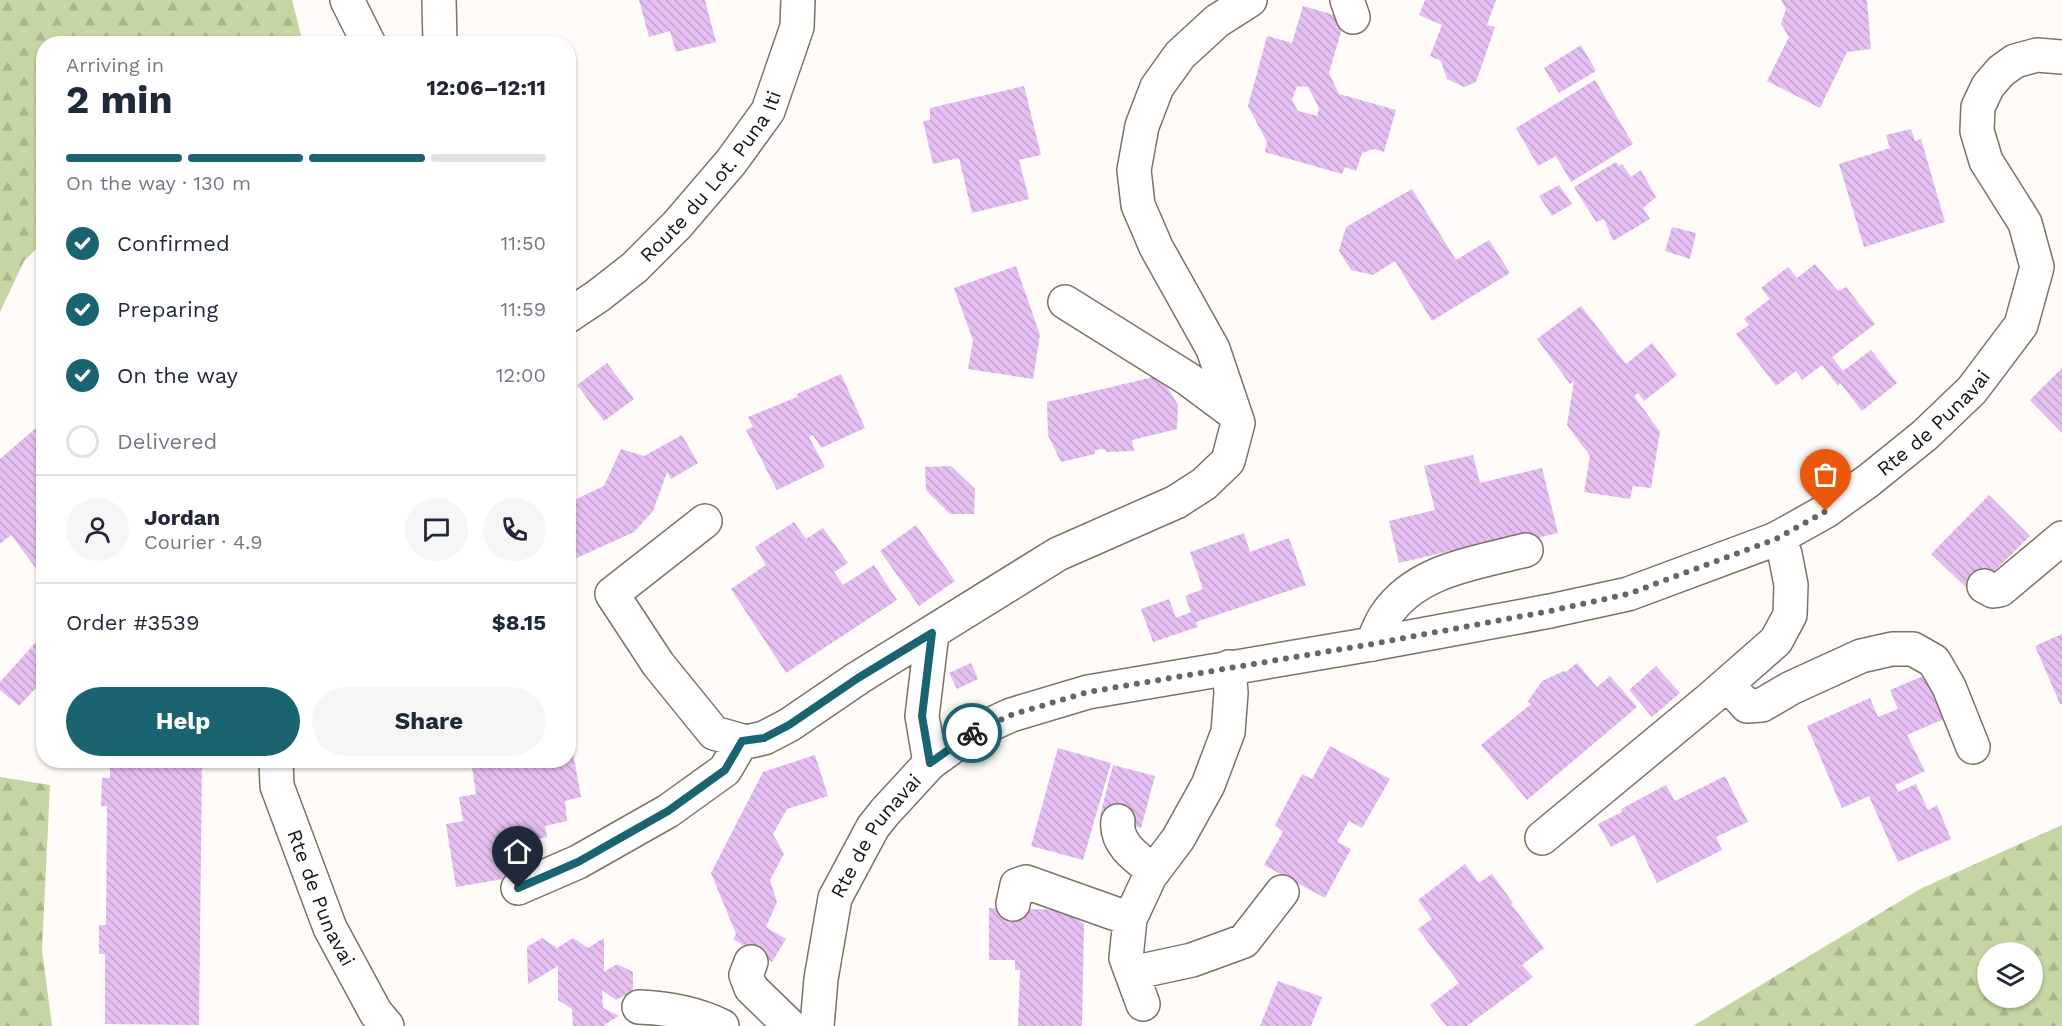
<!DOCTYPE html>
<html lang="en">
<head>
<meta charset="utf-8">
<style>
	:root { --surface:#fff; --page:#f6f6f7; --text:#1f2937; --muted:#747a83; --line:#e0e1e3; --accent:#1a6371 }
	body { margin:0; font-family:"Work Sans",sans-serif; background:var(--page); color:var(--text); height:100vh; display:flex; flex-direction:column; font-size:22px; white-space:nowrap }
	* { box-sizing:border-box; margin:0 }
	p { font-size:20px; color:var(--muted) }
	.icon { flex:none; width:33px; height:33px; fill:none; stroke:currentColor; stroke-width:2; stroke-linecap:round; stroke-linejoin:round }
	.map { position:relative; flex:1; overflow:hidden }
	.drawer { position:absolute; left:36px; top:36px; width:540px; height:732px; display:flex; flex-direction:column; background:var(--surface); border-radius:24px; box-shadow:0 2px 4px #0004 }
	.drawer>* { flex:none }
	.buttons { position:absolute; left:1977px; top:942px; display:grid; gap:12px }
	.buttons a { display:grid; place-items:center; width:66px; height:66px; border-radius:50%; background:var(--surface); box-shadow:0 2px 4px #0004; font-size:30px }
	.pin { position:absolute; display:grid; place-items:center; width:51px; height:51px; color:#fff; margin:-62px -26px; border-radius:50% 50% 50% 0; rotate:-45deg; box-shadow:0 0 6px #0007 }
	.pin .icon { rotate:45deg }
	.courier { position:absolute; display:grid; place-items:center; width:60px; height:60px; margin:-30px; border:4px solid #1a6371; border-radius:50%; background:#fff; color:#222; box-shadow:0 2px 8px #0007 }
	.head em { font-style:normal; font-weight:700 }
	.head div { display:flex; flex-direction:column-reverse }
	.head { display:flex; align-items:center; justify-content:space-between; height:102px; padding:0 30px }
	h1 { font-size:39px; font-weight:700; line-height:45px }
	.bar { display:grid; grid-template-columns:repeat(4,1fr); gap:9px 6px; align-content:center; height:72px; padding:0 30px }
	.bar i { height:8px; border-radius:4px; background:var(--line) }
	.bar .current { background:var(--accent) }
	.bar p { grid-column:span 4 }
	.line { display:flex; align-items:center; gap:15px; padding:0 30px; border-top:2px solid var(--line) }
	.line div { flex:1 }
	.round { display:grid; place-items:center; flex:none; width:63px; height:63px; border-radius:32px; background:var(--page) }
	ol { padding:0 30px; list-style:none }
	li { display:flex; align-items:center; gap:18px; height:66px }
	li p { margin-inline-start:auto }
	li .icon { padding:6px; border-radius:50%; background:var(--accent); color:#fff; stroke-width:4 }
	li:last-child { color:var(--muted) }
	li i { width:33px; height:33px; border:3px solid var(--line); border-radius:50% }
	.primary-button { display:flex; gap:12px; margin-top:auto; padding:12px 30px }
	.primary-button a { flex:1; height:69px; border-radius:36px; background:var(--accent); color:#fff; font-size:24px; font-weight:700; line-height:69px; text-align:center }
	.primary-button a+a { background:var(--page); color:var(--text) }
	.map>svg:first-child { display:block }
	.forest { fill:url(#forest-firs); fill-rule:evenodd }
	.building { fill:url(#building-back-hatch); fill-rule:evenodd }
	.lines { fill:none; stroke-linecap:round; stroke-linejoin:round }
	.street-casing { stroke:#7e7264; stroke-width:36 }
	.secondary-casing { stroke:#7e7264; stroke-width:36 }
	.street { stroke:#fff; stroke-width:33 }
	.secondary { stroke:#fff; stroke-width:33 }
	.done { stroke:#696661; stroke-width:6; stroke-dasharray:0 10.8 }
	.route { stroke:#1a6371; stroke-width:8 }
	.labels { text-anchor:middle; stroke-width:6; stroke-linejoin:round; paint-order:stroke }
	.street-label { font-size:20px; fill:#191510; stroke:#fff }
</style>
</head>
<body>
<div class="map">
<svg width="2062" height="1026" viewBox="0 0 2062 1026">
	<defs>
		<pattern id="forest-firs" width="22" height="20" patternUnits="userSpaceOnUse" patternTransform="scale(1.5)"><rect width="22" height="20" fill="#c5d5a3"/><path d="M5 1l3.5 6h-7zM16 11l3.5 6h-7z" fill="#a9b68b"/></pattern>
		<pattern id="building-back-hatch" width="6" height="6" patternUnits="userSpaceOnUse" patternTransform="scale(1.5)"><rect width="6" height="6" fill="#e5bff1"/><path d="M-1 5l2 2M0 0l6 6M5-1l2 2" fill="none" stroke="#c4a3ce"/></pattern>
	</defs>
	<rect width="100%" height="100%" fill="#fefbf8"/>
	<path class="forest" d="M 0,0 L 292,0 L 303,43 L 44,44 L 43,242 L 24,261 L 0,312 Z
		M 0,777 L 50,785 L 42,950 L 52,1026 L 0,1026 Z
		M 2062,825 L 2062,1026 L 1693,1026 L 1922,888 ZM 2032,952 L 2032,998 L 1988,998 L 1988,952 Z"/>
	<path class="building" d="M 639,0 L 705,0 L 716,42 L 676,52 L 670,31 L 649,37 Z
		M 1425,0 L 1496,0 L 1487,25 L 1495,27 L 1476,82 L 1464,87 L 1447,79 L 1441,61 L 1430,56 L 1442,25 L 1419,15 Z
		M 1781,0 L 1867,0 L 1871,49 L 1847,52 L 1820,108 L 1767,81 L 1789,37 L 1781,24 L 1786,9 Z
		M 1303,6 L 1345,18 L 1329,73 L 1339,94 L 1396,110 L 1384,152 L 1374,149 L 1362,153 L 1356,171 L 1345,167 L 1342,174 L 1265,152 L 1267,142 L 1248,106 L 1267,36 L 1292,43 ZM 1297,86 L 1308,87 L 1319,108 L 1317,116 L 1298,111 L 1292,100 Z
		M 1581,45 L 1596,71 L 1559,93 L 1544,68 Z
		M 1595,80 L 1633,144 L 1571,182 L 1556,156 L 1538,166 L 1516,128 Z
		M 1024,86 L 1041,155 L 1019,160 L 1029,199 L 972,213 L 959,158 L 933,164 L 923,121 L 930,120 L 930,108 Z
		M 1911,129 L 1915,141 L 1921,139 L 1945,222 L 1864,247 L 1839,164 L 1890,148 L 1886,135 Z
		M 1616,162 L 1619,166 L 1622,164 L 1631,177 L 1641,170 L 1656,197 L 1643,208 L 1650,219 L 1613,241 L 1604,219 L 1596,222 L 1574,187 Z
		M 1559,185 L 1572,204 L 1552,216 L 1539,196 Z
		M 1412,189 L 1456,260 L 1489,240 L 1510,273 L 1432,321 L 1395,261 L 1373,275 L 1351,270 L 1339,251 L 1346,227 Z
		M 1672,227 L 1696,233 L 1690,259 L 1665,251 Z
		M 1815,264 L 1838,291 L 1846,287 L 1875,324 L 1832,357 L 1843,371 L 1871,350 L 1897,383 L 1862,411 L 1840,383 L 1838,386 L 1822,365 L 1802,380 L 1796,371 L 1776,386 L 1736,334 L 1749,325 L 1744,319 L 1770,299 L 1761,288 L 1788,267 L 1797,278 Z
		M 1016,266 L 1040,335 L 1033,379 L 968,369 L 973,340 L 954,288 Z
		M 1581,306 L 1626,364 L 1652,343 L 1677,375 L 1644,401 L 1638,393 L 1634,396 L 1660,432 L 1651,488 L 1633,486 L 1630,499 L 1584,492 L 1590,456 L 1567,425 L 1574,381 L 1570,384 L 1537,339 Z
		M 607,363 L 634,399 L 604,421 L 577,385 Z
		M 2062,368 L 2062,433 L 2030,400 Z
		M 841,374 L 865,428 L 821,448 L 813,435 L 809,437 L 825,467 L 777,490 L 746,430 L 753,427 L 748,417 L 797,397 L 797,394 Z
		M 1154,377 L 1163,380 L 1178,405 L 1177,429 L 1132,440 L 1134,451 L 1107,452 L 1105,449 L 1095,450 L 1095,454 L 1061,462 L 1048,435 L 1047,402 Z
		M 44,421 L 44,579 L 11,535 L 0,544 L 0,459 Z
		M 682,435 L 698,463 L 671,479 L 667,472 L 653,511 L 634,532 L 568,562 L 568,503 L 604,486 L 621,449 L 644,456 Z
		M 1473,455 L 1480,483 L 1542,468 L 1558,533 L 1494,548 L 1492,541 L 1399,563 L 1389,521 L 1435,510 L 1424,466 Z
		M 951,466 L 975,489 L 974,514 L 950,514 L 926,490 L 925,467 Z
		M 1989,495 L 2030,536 L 1972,593 L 1931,554 Z
		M 794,522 L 806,539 L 823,528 L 848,563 L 834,572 L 843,585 L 874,565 L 897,600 L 786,673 L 731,589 L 766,565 L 755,547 Z
		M 916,525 L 955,581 L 919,606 L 880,551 Z
		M 1244,533 L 1250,552 L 1289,538 L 1306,585 L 1196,622 L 1198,627 L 1153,642 L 1141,609 L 1169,599 L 1176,618 L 1191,612 L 1185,596 L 1203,589 L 1190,552 Z
		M 44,633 L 44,697 L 35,689 L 19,706 L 0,690 L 0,682 Z
		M 2062,634 L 2062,704 L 2060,704 L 2035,646 Z
		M 971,663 L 978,679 L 957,689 L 949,673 Z
		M 1577,663 L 1597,687 L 1610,676 L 1637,707 L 1527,800 L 1481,745 L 1531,704 L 1528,701 L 1542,681 L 1564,671 L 1566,672 Z
		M 1656,666 L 1680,693 L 1652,717 L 1629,690 Z
		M 1928,674 L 1946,718 L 1907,735 L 1925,771 L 1895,785 L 1898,792 L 1916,784 L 1928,810 L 1937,805 L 1951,839 L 1898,862 L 1869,796 L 1842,808 L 1807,726 L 1870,698 L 1878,717 L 1898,709 L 1890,690 Z
		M 568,725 L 581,797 L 565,801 L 567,821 L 545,826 L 547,837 L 528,841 L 526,828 L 502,832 L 509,878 L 456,887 L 446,824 L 463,821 L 459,797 L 476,794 L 471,760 L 568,760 Z
		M 1330,746 L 1390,779 L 1362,828 L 1349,821 L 1337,842 L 1351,849 L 1325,898 L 1264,865 L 1283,832 L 1275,825 L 1302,774 L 1312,779 Z
		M 1058,748 L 1111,763 L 1083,860 L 1031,846 Z
		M 815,755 L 828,796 L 787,809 L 773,834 L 784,854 L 770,880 L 777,902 L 766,927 L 786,939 L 772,962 L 733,939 L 736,934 L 711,873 L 763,772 Z
		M 110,760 L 202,760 L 199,1025 L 105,1024 L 105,954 L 99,954 L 99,925 L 106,925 L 107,806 L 101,806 L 102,778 L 110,778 Z
		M 1113,765 L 1155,776 L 1141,828 L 1100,816 Z
		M 1725,776 L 1748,822 L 1716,837 L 1722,850 L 1657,883 L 1634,835 L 1611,847 L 1598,824 L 1622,812 L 1621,809 L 1666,785 L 1675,801 Z
		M 1465,864 L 1479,883 L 1492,874 L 1513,903 L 1511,904 L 1544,948 L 1522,965 L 1533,977 L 1467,1026 L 1446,1026 L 1430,1005 L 1459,983 L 1418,929 L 1432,919 L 1418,900 Z
		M 989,908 L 1075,910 L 1075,917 L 1084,924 L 1082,1026 L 1018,1026 L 1020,970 L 1015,970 L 1015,960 L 989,960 Z
		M 542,938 L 557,948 L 573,938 L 588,948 L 604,938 L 604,972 L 617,964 L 633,972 L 633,991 L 616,1000 L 602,990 L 603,1008 L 619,1016 L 604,1025 L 607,1026 L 573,1026 L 572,1009 L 558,1000 L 558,966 L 528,984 L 527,947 Z
		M 1278,981 L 1322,997 L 1311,1026 L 1260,1026 Z"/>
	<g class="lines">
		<defs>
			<path id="street" d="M 439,0 L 440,44
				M 1347,0 L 1353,17
				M 1065,302 L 1188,379 L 1235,414
				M 705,521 L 612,594 L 658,664 L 714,733 L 746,742 L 764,738 L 789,725 L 858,678 L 1058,554 L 1176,502 L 1204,484 L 1228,461 L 1238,423 L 1213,349 L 1156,247 L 1138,205 L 1134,170 L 1142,126 L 1157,87 L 1180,55 L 1217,21 L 1250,0
				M 1984,586 L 1993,591 L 2000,590 L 2062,538
				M 1372,644 C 1377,634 1380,623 1386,615 C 1417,569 1477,563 1526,550
				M 1727,684 L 1747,706 L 1762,705 L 1791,688 L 1861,656 L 1892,649 L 1913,649 L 1934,661 L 1949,687 L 1973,747
				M 930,763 L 922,716 L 932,633
				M 1118,821 C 1115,844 1138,859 1154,871
				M 1542,838 L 1711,698 L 1776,641 L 1790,615 L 1791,585 L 1785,554 L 1776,539
				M 518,888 L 578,862 L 668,811 L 725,770 L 742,741
				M 1013,904 L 1017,885 L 1026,882 L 1130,919
				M 751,962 L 746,975 L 751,988 L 790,1026
				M 1132,973 L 1192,960 L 1244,941 L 1282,892
				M 1143,1004 L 1126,958 L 1130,919 L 1150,876 L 1178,839 L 1208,785 L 1228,732 L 1231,693 L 1229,667
				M 639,1007 C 669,1008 695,1013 722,1026"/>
			<g id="secondary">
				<path d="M 347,0 L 369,44"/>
				<path id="s1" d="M 568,316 L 598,296 L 635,267 L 677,225 L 731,162 L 768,111 L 797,27 L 798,0"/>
				<path id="s2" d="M 276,760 L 277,786 L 330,928 L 376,1013 L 387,1026"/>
				<path id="s3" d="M 817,1026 L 821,979 L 835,898 L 873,827 L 885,812 L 930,763 L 972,733 L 1011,715 L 1088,692 L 1372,644 L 1550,611 L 1628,594 L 1776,539 L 1826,511 L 1868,481 L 1925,435 L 1972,390 L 2021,325 L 2037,267 L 2025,223 L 1986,161 L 1977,131 L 1978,107 L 1988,86 L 2001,71 L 2015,61 L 2037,55 L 2062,57"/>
			</g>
		</defs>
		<use href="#street" class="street-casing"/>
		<use href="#secondary" class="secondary-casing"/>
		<use href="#street" class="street"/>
		<use href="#secondary" class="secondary"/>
	</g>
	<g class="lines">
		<path class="done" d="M 972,733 L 1011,715 L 1088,692 L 1372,644 L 1550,611 L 1628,594 L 1776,539 L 1826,511"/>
		<path class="route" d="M 518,888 L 578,862 L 668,811 L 725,770 L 742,741 L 764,738 L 789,725 L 858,678 L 932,633 L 922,716 L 930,763 L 972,733"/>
	</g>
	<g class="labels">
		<g class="street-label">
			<text dy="7" stroke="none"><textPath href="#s1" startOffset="202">Route du Lot. Puna Iti</textPath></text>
			<text dy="7" stroke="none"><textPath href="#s3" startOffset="1374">Rte de Punavai</textPath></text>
			<text dy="7" stroke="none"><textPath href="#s3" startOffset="204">Rte de Punavai</textPath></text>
			<text dy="7" stroke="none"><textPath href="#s2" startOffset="146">Rte de Punavai</textPath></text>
		</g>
	</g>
</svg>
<div class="buttons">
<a><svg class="icon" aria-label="layers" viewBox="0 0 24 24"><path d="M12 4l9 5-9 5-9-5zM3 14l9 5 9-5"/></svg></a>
</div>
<div class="pin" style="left:1826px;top:511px;background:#ea580c"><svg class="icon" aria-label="bag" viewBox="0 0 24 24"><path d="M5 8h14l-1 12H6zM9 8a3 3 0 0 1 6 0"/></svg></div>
<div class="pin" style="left:518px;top:888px;background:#1f2937"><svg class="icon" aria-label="home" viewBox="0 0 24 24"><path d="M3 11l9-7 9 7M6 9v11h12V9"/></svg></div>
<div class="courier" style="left:972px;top:733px"><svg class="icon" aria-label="bike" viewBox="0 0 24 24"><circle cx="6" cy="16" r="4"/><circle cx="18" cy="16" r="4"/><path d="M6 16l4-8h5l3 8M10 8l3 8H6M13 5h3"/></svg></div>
<section class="drawer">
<div class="head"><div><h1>2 min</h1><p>Arriving in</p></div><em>12:06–12:11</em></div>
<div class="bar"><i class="current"></i><i class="current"></i><i class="current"></i><i></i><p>On the way · 130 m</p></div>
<ol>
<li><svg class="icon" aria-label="check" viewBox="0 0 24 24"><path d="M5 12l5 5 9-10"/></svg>Confirmed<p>11:50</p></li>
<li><svg class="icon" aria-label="check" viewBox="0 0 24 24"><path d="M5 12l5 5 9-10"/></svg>Preparing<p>11:59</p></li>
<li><svg class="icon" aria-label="check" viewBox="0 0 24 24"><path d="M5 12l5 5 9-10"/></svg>On the way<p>12:00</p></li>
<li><i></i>Delivered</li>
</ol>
<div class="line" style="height:108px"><a class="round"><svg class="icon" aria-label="person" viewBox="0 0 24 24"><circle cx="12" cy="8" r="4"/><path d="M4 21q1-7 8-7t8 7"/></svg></a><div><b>Jordan</b><p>Courier · 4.9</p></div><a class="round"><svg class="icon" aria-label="chat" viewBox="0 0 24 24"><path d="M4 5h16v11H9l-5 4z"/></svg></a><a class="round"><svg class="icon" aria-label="phone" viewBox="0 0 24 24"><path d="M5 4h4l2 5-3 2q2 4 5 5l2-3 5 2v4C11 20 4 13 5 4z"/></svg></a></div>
<div class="line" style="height:78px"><div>Order #3539</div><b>$8.15</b></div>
<div class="primary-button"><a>Help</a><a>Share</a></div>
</section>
</div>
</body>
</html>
